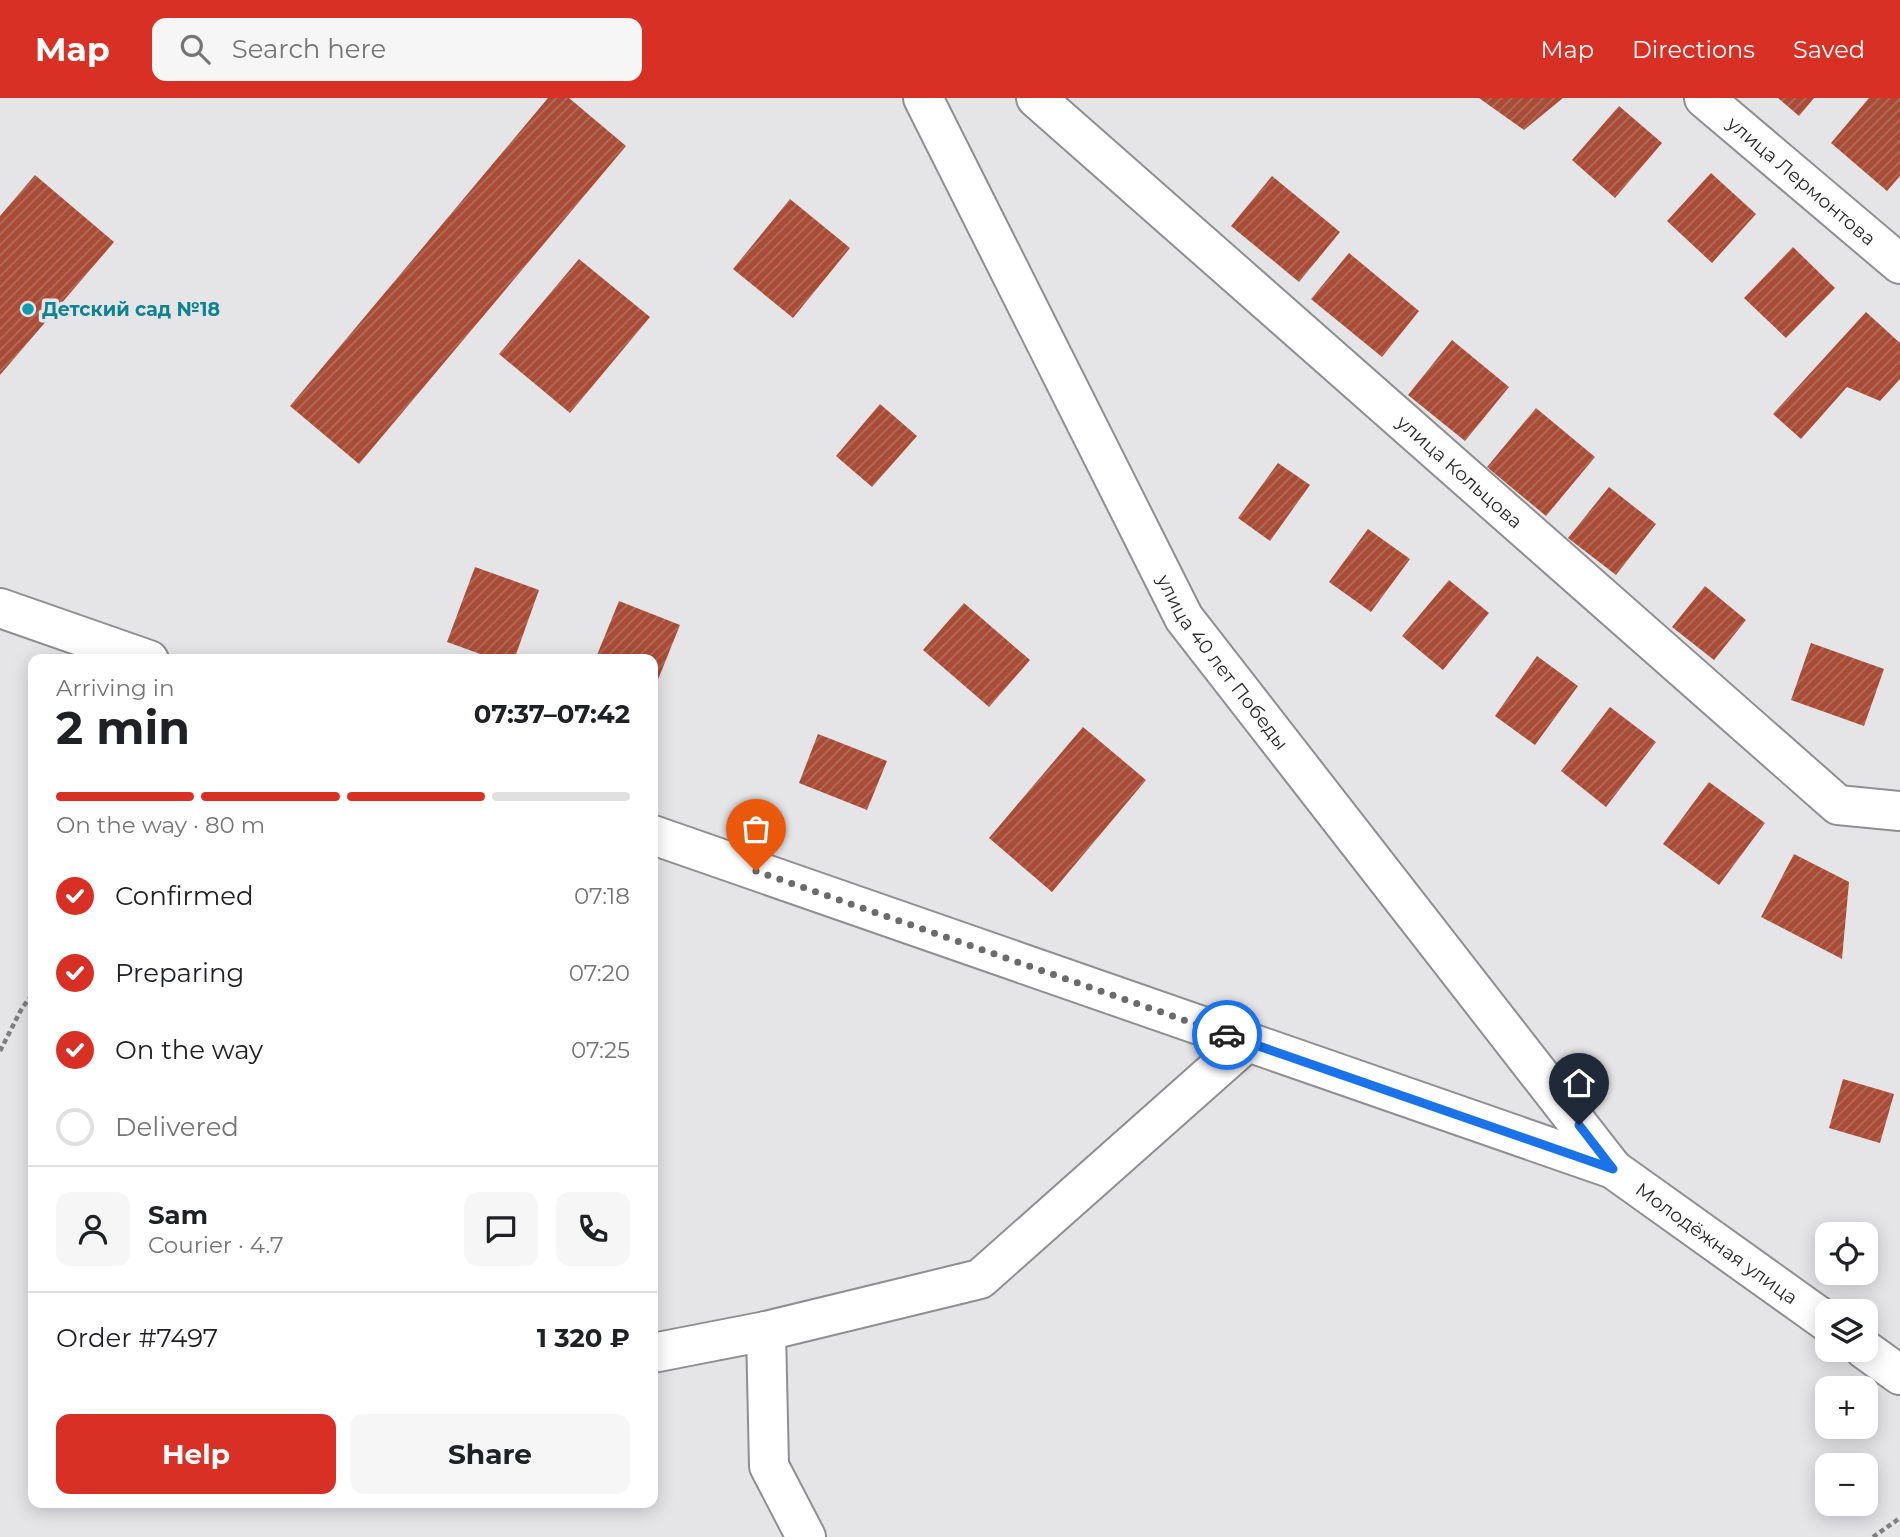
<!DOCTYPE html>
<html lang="en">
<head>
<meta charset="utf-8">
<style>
	:root { --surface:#fff; --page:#f6f6f6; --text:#202124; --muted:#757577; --line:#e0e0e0; --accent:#d93025 }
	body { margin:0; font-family:Montserrat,sans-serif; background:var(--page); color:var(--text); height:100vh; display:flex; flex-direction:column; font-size:26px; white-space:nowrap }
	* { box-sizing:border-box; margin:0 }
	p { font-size:23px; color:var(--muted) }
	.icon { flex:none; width:38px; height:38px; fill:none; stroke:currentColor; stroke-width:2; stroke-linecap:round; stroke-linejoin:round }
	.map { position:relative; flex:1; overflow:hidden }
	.details { position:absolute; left:28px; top:556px; width:630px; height:854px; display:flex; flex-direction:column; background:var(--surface); border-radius:14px; box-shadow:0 4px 18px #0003 }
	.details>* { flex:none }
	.tools { position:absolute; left:1815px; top:1124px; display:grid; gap:14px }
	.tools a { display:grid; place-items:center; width:63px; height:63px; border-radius:14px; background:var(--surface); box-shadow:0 4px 18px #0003; font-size:35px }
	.pin { position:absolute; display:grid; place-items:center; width:60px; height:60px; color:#fff; margin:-72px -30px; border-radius:50% 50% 50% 0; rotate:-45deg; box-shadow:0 0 7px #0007 }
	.pin .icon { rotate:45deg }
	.courier { position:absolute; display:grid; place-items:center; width:70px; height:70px; margin:-35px; border:5px solid #1a73e8; border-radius:50%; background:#fff; color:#222; box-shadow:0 2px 9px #0007 }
	.overview em { font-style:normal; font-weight:700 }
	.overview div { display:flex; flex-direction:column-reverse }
	.overview { display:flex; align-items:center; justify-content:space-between; height:119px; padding:0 28px }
	h1 { font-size:46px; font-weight:700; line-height:52px }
	.bar { display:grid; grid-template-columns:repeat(4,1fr); gap:10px 7px; align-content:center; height:84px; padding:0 28px }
	.bar i { height:9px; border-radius:5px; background:var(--line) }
	.bar .on { background:var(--accent) }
	.bar p { grid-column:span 4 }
	.line { display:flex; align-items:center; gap:18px; padding:0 28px; border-top:2px solid var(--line) }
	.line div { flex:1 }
	.round { display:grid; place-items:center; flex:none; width:74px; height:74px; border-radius:14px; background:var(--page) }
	ol { padding:0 28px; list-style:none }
	li { display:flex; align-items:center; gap:21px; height:77px }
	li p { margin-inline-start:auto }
	li .icon { padding:7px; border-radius:50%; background:var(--accent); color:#fff; stroke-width:4 }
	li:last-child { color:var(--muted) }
	li i { width:38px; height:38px; border:4px solid var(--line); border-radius:50% }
	.cta { display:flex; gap:14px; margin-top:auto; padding:14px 28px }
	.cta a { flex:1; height:80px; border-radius:14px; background:var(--accent); color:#fff; font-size:28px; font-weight:700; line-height:80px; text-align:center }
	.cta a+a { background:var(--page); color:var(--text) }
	header { display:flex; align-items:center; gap:42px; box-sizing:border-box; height:98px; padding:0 35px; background:var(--accent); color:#fff }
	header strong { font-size:33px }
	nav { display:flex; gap:38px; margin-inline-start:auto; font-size:24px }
	.search { width:490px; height:63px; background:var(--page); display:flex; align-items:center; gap:18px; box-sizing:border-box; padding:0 24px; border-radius:14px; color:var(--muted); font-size:26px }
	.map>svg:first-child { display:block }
	.building { fill:url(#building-hatch) }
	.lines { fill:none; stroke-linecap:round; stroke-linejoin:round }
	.street-casing { stroke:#8f8f91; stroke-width:42 }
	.path { stroke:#7f7f81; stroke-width:4.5; stroke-dasharray:5 3.5; stroke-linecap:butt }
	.street { stroke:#fff; stroke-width:38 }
	.done { stroke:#6b6b6c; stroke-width:7; stroke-dasharray:0 12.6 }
	.route { stroke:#1a73e8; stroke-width:9 }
	.culture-dot { fill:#0f9aa8; stroke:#e5e5e8; stroke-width:2.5 }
	.labels { text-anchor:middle; stroke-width:7; stroke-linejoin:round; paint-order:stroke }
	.street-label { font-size:19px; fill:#29292a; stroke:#e5e5e8 }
	.culture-label { font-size:19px; font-weight:bold; fill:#0d838f; stroke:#e5e5e8; text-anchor:start }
</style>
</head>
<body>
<header>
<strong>Map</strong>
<div class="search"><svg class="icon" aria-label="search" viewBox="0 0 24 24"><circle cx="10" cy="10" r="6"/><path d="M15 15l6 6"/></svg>Search here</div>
<nav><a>Map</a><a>Directions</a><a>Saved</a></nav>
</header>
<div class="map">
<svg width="1900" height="1439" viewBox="0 0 1900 1439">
	<defs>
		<pattern id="building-hatch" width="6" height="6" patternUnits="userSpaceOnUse" patternTransform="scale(1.75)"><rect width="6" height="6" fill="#aa4c35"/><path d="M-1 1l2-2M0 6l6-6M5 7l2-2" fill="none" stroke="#b06e5e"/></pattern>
	</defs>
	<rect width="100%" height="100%" fill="#e5e5e8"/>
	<path class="building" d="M 548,0 L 569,0 L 626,48 L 359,366 L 290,308 Z
		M 1479,0 L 1563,0 L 1524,32 Z
		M 1778,0 L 1814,0 L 1799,18 Z
		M 1869,0 L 1900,0 L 1900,78 L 1887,93 L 1831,45 Z
		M 1619,8 L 1662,45 L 1615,100 L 1572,62 Z
		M 1711,75 L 1756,116 L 1712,165 L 1667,123 Z
		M 35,77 L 114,144 L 0,277 L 0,118 Z
		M 1272,78 L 1340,134 L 1299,184 L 1231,128 Z
		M 790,101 L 850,150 L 793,220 L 733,171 Z
		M 1793,149 L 1835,190 L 1786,240 L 1744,200 Z
		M 1349,155 L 1419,213 L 1382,259 L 1311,201 Z
		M 579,161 L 650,219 L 570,315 L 499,256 Z
		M 1866,214 L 1900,245 L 1900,281 L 1880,303 L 1847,289 L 1801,341 L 1773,316 Z
		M 1452,242 L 1509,289 L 1465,343 L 1408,297 Z
		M 880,306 L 917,338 L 872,389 L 836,358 Z
		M 1536,310 L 1595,359 L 1546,418 L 1487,369 Z
		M 1278,365 L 1310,387 L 1270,443 L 1238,420 Z
		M 1609,389 L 1656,426 L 1616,477 L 1568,440 Z
		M 1368,431 L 1410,461 L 1371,514 L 1329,484 Z
		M 475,469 L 539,492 L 514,562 L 497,562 L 447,544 Z
		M 1449,482 L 1489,515 L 1443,572 L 1402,538 Z
		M 1705,488 L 1746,522 L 1714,562 L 1672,529 Z
		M 619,503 L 680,527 L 653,594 L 653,562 L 595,562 Z
		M 964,505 L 1030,562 L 989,609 L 923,552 Z
		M 1811,545 L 1884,571 L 1864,628 L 1791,602 Z
		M 1537,558 L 1578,588 L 1535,647 L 1495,618 Z
		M 1610,609 L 1656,644 L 1606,709 L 1561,673 Z
		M 1083,629 L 1146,682 L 1052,794 L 989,740 Z
		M 818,636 L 887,663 L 867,712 L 799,685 Z
		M 1709,684 L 1765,725 L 1719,787 L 1663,746 Z
		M 1794,756 L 1849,784 L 1842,861 L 1761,819 Z
		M 1843,981 L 1894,996 L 1880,1045 L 1829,1030 Z"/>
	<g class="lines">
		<defs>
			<g id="street">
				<path id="s1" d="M 923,0 L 1184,520 L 1613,1071"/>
				<path id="s2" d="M 1036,0 L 1838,707 L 1900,713"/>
				<path id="s3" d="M 1704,0 L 1900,166"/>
				<path d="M 0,510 L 149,562"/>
				<path id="s4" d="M 653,737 L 1613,1071 L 1827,1224"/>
				<path d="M 766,1233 L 769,1368 L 806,1439"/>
				<path d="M 1864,1251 L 1900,1277"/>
				<path d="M 653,1255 L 766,1233 L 980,1181 L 1247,944"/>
			</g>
		</defs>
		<use href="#street" class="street-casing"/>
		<path class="path" d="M 0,953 L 22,910 L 33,896
			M 1873,1439 L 1900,1420"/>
		<use href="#street" class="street"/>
	</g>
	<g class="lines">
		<path class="done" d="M 756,773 L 1227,937"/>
		<path class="route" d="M 1227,937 L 1613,1071 L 1579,1027"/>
	</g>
	<circle class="culture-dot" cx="28" cy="211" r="7"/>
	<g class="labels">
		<g class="street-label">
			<text dy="7" stroke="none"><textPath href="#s3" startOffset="128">улица Лермонтова</textPath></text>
			<text dy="7" stroke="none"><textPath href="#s2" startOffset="565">улица Кольцова</textPath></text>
			<text dy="7" stroke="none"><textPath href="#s1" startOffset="640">улица 40 лет Победы</textPath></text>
			<text dy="7" stroke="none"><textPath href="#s4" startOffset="1144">Молодёжная улица</textPath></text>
		</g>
		<g class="culture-label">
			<text x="42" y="218">Детский сад №18</text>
		</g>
	</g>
</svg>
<div class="tools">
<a><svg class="icon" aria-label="locate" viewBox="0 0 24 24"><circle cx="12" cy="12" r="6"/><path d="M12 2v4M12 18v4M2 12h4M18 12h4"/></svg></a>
<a><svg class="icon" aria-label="layers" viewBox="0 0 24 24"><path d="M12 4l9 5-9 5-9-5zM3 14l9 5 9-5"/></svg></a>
<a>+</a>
<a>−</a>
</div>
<div class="pin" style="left:756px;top:773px;background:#ea580c"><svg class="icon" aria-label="bag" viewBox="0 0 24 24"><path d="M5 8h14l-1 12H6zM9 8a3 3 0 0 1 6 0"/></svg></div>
<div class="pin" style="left:1579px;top:1027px;background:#1f2937"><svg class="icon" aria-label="home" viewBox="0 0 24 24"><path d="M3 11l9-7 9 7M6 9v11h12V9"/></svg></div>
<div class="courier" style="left:1227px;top:937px"><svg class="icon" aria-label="car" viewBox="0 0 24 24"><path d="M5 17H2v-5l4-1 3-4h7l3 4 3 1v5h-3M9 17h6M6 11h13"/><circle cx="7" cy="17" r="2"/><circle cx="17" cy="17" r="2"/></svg></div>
<section class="details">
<div class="overview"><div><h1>2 min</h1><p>Arriving in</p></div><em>07:37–07:42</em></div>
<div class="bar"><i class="on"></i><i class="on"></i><i class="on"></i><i></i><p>On the way · 80 m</p></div>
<ol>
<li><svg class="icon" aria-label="check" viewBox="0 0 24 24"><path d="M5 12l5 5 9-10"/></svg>Confirmed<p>07:18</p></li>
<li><svg class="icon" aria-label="check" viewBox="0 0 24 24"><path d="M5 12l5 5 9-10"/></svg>Preparing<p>07:20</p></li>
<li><svg class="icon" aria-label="check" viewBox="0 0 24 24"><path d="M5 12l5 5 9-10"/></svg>On the way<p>07:25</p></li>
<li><i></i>Delivered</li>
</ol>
<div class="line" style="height:126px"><a class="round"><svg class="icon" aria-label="person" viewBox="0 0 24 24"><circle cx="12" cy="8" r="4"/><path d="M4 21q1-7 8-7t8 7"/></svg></a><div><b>Sam</b><p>Courier · 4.7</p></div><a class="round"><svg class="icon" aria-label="chat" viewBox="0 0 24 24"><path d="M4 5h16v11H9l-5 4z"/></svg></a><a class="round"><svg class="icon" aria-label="phone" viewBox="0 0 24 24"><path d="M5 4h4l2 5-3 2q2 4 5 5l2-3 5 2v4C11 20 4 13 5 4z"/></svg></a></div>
<div class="line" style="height:91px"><div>Order #7497</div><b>1 320 ₽</b></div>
<div class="cta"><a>Help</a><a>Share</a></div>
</section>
</div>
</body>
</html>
